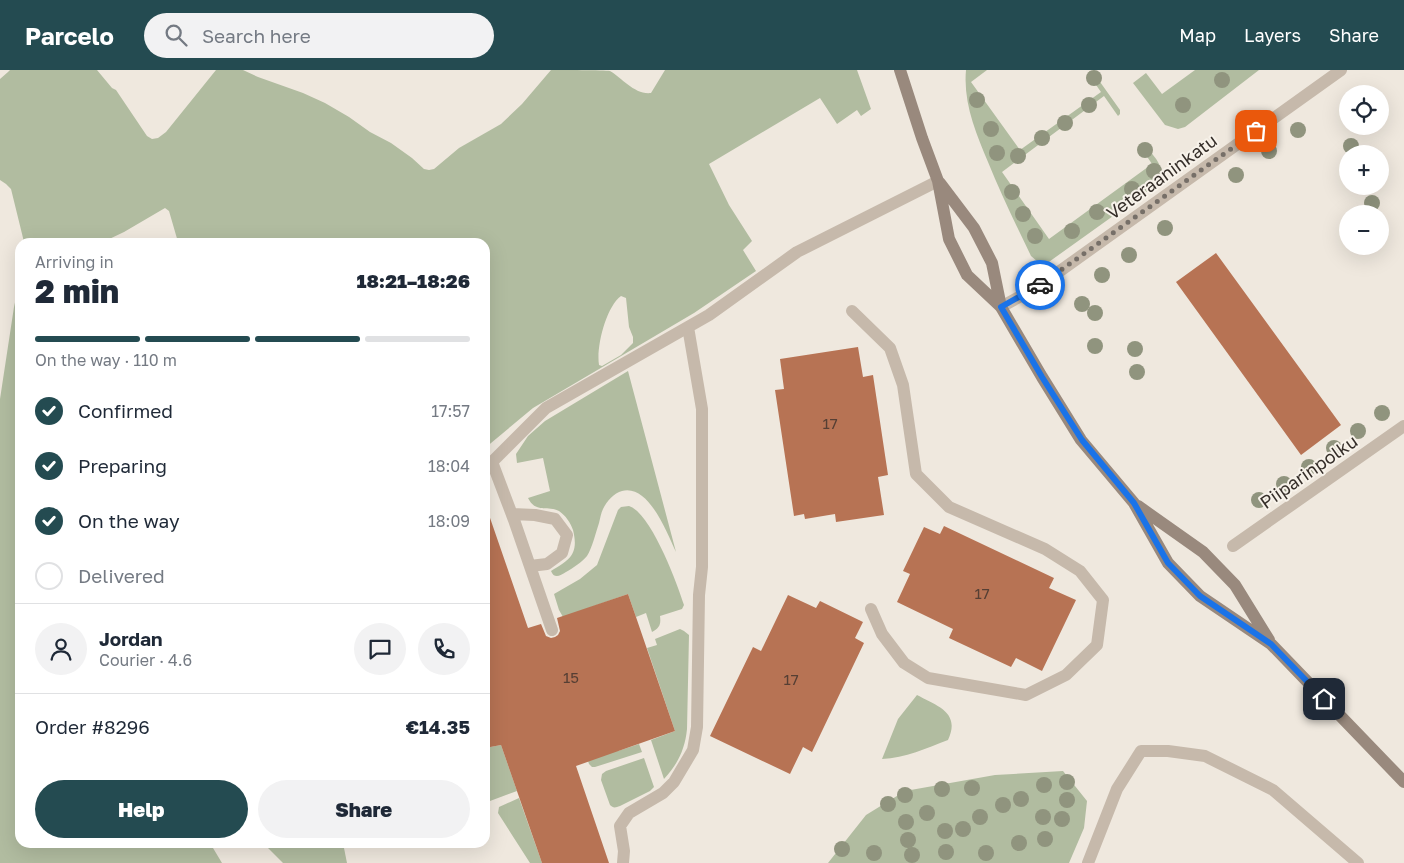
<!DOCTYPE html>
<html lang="en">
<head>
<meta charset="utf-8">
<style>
	:root { --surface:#fff; --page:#f2f2f3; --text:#1f2937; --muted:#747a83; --line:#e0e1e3; --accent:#244b51 }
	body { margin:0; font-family:"Golos Text",sans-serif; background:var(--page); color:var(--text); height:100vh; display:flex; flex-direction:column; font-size:19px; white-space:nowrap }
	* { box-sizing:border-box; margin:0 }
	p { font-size:16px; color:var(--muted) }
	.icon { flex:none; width:28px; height:28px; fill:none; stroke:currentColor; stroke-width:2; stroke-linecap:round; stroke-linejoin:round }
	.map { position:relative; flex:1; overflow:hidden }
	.panel { position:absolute; left:15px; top:168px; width:475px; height:610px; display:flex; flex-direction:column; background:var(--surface); border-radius:15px; box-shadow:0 5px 20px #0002 }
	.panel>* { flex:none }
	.buttons { position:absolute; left:1339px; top:15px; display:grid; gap:10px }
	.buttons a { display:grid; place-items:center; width:50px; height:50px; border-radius:50%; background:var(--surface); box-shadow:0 5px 20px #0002; font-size:25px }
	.pin { position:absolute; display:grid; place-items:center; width:42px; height:42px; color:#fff; margin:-21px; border-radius:10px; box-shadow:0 2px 8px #0006 }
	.courier { position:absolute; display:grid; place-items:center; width:50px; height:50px; margin:-25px; border:4px solid #1a73e8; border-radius:50%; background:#fff; color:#222; box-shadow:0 1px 6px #0007 }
	.head em { font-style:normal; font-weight:800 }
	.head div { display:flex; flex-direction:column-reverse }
	.head { display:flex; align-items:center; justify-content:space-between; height:85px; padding:0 20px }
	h1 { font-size:32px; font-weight:800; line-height:38px }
	.bar { display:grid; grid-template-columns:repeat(4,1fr); gap:8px 5px; align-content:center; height:60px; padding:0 20px }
	.bar i { height:6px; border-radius:4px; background:var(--line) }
	.bar .on { background:var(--accent) }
	.bar p { grid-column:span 4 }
	.line { display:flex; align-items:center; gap:12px; padding:0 20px; border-top:1px solid var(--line) }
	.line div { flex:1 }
	.round { display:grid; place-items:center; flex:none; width:52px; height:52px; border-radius:26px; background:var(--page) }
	ol { padding:0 20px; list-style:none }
	li { display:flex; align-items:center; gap:15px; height:55px }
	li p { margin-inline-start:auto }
	li .icon { padding:5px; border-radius:50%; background:var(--accent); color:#fff; stroke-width:4 }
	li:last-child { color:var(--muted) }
	li i { width:28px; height:28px; border:2px solid var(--line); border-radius:50% }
	.cta { display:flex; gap:10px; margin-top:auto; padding:10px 20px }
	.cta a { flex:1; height:58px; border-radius:30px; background:var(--accent); color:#fff; font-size:20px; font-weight:800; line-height:58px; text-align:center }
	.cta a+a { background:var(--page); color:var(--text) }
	header { display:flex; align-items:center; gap:30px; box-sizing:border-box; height:70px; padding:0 25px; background:var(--accent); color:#fff }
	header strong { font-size:24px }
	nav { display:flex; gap:28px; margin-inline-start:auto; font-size:18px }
	.search { width:350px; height:45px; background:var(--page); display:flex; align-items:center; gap:12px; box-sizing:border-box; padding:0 18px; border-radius:28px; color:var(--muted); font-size:19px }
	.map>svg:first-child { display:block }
	.green { fill:#b1bca0; fill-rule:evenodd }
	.building { fill:#b77354 }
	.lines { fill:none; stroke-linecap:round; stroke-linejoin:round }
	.lane { stroke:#c6b9ab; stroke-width:12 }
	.street { stroke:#c6b9ab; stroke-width:12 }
	.secondary { stroke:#99897d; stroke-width:12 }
	.tree { fill:#90947e }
	.done { stroke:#766f68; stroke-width:5; stroke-dasharray:0 9 }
	.route { stroke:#1a73e8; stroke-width:6 }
	.labels { text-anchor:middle; stroke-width:4; stroke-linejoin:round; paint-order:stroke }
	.number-label { font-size:15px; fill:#563f34 }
	.street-label { font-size:18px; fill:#352e29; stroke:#f7f2ea }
</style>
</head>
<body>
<header>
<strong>Parcelo</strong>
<div class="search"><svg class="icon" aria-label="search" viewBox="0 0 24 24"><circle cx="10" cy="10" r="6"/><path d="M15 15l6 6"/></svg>Search here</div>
<nav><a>Map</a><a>Layers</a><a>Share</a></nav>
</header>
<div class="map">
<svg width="1404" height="793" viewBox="0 0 1404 793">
	<rect width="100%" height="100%" fill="#efe8de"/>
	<path class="green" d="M 10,0 L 97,0 L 112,18 L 116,20 L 147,66 L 152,69 L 158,68 L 166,62 L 216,0 L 243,0 L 258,7 L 303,23 L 325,33 L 349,47 L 370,62 L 391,73 L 412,88 L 424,99 L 429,100 L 434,99 L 459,78 L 501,54 L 522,34 L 551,0 C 561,0 604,0 610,1 C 622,8 635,25 651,23 L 665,0 L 857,0 L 871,39 L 861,46 L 857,40 L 837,54 L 820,28 L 709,94 L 729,135 L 752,171 L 743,180 L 756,201 L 694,243 L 533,338 L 485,378 L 485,172 L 178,172 L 169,141 L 165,138 L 124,162 L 103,172 L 24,172 L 11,119 L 6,114 L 0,110 L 0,9 L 8,2 ZM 621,226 L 626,228 L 629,257 L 633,267 L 633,273 L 621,285 L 602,296 L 599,295 C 596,277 606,237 621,226 Z
		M 966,0 L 987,0 L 971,12 L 1020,80 L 1101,22 L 1089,5 L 1089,1 L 1093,2 L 1120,40 L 1120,44 L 1118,46 L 1104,26 L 1002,102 L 1049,169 L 1152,94 L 1140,76 L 1140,75 C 1148,76 1149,79 1153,85 C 1162,96 1164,103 1155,116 L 1046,194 L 1038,192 L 1031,186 C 1016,155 1001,124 988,92 C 976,63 963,33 966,0 Z
		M 1195,0 L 1259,0 L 1185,57 L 1178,59 L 1165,55 L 1133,13 L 1146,3 L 1162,24 Z
		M 20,209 L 20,772 L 210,773 L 222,793 L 0,793 L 0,329 L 14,237 Z
		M 628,301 L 676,482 C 667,463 649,414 622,421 C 614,423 607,431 603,439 C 601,443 600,449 599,453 C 596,462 592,478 587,486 C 582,492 573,498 566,502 C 560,506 554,509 551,501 C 570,490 579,484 573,460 C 570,452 566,446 559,441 C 548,435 536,444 528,428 L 550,421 L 543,388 L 517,393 L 516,384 L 528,366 L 545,351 Z
		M 629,436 C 651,443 677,513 684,535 L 682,539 L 660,546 C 661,554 660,558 652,562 L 646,543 L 636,547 L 628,524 L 563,547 L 559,540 L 554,524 L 580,509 L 597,495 L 618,440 L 621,437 Z
		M 680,559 L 684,561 L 689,565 L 687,659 C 685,679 678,694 664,709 L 651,670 L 675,661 L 647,578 L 657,575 L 655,569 Z
		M 917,625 C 937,636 961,642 948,670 C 927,678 905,688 882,689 L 898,649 Z
		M 580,666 L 618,681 L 639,674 L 642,682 L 595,697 L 592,697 L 589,694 Z
		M 501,675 L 517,721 L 490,731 L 485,718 L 485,678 Z
		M 644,688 L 654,717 L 650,721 L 620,736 C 615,738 613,738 610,735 L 601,710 L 602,704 L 606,701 Z
		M 1063,701 L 1087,731 L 1084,758 L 1069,793 L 828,793 L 866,745 L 905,721 L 995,705 Z
		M 519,728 L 542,793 L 530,793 L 498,743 L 499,737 Z
		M 263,773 L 343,773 L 347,793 L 283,793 Z"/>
	<path class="building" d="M 1216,183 L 1341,355 L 1301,385 L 1176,212 Z
		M 858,277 L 863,307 L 873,305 L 888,405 L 878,407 L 884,445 L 836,452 L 835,444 L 805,449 L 804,444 L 794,446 L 775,320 L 784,319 L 780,289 Z
		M 489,445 L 528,558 L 541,554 L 546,566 L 551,568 L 555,567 L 558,565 L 560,561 L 557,548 L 628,524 L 636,547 L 675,661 L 576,696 L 609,793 L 542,793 L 501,675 L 485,678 L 485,446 Z
		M 944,456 L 1054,508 L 1049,518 L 1076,530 L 1042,601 L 1016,588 L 1011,597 L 949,568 L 953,559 L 897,532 L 910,504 L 903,501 L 924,457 L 940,464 Z
		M 788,525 L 816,538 L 820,531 L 863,552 L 855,568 L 864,573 L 812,682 L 803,677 L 790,704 L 710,666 L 753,577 L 761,581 Z"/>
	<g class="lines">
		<path class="lane" d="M 852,241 L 890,278 L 903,315 L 916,404 L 949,437 L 1045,479 L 1080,501 L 1103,530 L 1097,575 L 1066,605 L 1026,625 L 928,608 L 904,593 L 882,564 L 871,539
			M 492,392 L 514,450 L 552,560
			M 485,396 L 492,392 L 546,338 L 709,245 L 797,182 L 938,111
			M 512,444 L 535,445 L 555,449 L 567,465 L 562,483 L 547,494 L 530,496
			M 623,793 L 624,781 L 620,756 L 629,743 L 663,723 L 674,712 L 693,680 L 697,657 L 699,525 L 702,497 L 702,339 L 688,257
			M 1088,793 L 1117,719 L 1141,681 L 1168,681 L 1205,686 L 1273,720 L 1358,793"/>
		<path class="street" d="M 1001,237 L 1039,216 L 1341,0
			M 1233,476 L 1404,356"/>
		<path class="secondary" d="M 900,0 L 922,68 L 938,111 L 949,169 L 967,205 L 1001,237 L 1042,307 L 1081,370 L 1134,433 L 1168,493 L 1200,526 L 1271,574 L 1404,712
			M 940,113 L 974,158 L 992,193 L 1001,237
			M 1138,436 L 1203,482 L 1235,515 L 1269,570"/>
	</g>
	<g class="tree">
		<circle cx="1094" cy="8" r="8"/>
		<circle cx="1222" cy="10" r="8"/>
		<circle cx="977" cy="30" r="8"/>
		<circle cx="1089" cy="35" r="8"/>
		<circle cx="1183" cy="35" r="8"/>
		<circle cx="1065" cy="53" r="8"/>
		<circle cx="991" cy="59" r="8"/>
		<circle cx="1298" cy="60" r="8"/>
		<circle cx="1042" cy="68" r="8"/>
		<circle cx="1351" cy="76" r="8"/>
		<circle cx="1145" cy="80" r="8"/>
		<circle cx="1269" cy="81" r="8"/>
		<circle cx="997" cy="83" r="8"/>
		<circle cx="1018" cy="86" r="8"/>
		<circle cx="1154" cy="101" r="8"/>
		<circle cx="1236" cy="105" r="8"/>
		<circle cx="1132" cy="119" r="8"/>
		<circle cx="1012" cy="122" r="8"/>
		<circle cx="1372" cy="133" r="8"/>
		<circle cx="1097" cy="142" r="8"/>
		<circle cx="1023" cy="144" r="8"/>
		<circle cx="1165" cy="158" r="8"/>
		<circle cx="1072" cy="161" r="8"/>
		<circle cx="1035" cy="166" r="8"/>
		<circle cx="1129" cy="185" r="8"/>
		<circle cx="1102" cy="205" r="8"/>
		<circle cx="1082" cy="234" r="8"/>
		<circle cx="1095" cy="243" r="8"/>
		<circle cx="1095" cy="276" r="8"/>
		<circle cx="1135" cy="279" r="8"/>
		<circle cx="1137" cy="302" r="8"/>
		<circle cx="1382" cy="343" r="8"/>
		<circle cx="1358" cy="361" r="8"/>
		<circle cx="1334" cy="378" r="8"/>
		<circle cx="1309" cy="397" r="8"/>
		<circle cx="1284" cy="414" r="8"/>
		<circle cx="1259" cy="430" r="8"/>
		<circle cx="1067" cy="712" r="8"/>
		<circle cx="1044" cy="715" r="8"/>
		<circle cx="972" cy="718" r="8"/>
		<circle cx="942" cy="719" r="8"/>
		<circle cx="905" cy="725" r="8"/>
		<circle cx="1021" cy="729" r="8"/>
		<circle cx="1067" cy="730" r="8"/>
		<circle cx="888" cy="734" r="8"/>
		<circle cx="1003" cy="735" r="8"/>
		<circle cx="927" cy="743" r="8"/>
		<circle cx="980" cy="747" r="8"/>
		<circle cx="1043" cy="747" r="8"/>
		<circle cx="1062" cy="749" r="8"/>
		<circle cx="906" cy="752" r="8"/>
		<circle cx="963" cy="759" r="8"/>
		<circle cx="945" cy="761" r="8"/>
		<circle cx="1045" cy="769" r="8"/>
		<circle cx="908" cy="770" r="8"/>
		<circle cx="1019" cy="773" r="8"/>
		<circle cx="842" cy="779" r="8"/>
		<circle cx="946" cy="782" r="8"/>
		<circle cx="874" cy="783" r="8"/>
		<circle cx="986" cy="783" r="8"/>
		<circle cx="912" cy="785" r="8"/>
	</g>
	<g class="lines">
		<path class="done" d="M 1040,215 L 1256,61"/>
		<path class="route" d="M 1040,215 L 1001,237 L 1042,307 L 1082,370 L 1134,433 L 1168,493 L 1200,526 L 1271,574 L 1324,629"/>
	</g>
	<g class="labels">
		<g class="number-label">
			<text x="830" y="359">17</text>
			<text x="982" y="529">17</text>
			<text x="571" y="613">15</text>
			<text x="791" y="615">17</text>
		</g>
		<g class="street-label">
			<text transform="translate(1162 107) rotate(-36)" y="6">Veteraaninkatu</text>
			<text transform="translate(1309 402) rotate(-35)" y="6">Piiparinpolku</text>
		</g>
	</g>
</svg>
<div class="buttons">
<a><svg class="icon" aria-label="locate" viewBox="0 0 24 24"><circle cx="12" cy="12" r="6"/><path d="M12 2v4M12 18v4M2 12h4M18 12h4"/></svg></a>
<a>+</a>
<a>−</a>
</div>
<div class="pin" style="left:1256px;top:61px;background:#ea580c"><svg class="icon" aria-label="bag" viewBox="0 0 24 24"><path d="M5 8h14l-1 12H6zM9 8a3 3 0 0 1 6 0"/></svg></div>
<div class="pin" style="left:1324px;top:629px;background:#1f2937"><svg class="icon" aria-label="home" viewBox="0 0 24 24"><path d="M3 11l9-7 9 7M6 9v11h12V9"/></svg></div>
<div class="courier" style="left:1040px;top:215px"><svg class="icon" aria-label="car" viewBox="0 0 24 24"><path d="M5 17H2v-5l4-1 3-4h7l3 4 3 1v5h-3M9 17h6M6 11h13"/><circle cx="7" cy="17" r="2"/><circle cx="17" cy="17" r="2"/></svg></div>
<section class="panel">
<div class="head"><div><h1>2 min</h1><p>Arriving in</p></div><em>18:21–18:26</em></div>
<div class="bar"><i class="on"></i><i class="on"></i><i class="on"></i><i></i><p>On the way · 110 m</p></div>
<ol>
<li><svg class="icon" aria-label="check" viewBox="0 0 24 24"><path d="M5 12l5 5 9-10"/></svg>Confirmed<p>17:57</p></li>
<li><svg class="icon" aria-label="check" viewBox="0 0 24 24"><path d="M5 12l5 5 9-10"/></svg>Preparing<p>18:04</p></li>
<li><svg class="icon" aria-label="check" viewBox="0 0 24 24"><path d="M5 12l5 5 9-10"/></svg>On the way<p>18:09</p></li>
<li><i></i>Delivered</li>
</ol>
<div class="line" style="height:90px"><a class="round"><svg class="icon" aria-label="person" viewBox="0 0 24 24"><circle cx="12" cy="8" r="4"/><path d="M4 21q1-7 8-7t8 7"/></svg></a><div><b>Jordan</b><p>Courier · 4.6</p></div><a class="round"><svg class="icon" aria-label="chat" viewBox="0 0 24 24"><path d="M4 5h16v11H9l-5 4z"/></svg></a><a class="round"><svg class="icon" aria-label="phone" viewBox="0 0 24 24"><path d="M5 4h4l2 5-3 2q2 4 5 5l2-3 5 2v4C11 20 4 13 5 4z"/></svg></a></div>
<div class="line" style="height:65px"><div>Order #8296</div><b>€14.35</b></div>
<div class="cta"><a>Help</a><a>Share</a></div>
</section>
</div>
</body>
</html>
